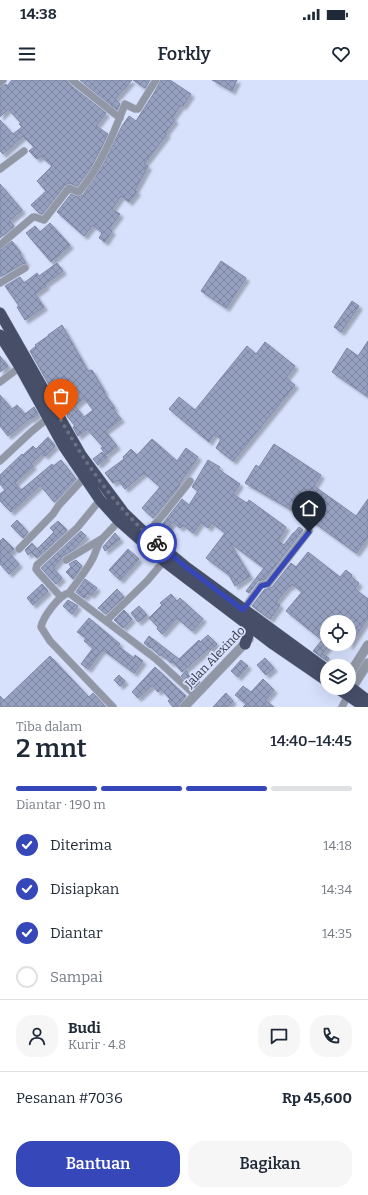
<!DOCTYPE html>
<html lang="id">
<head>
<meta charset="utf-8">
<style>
	:root { --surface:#fff; --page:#f6f6f7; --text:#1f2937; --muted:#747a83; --line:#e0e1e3; --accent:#3547b9 }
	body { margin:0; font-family:Bitter,serif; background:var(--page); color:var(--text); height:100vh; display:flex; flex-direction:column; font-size:15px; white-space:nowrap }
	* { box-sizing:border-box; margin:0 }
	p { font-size:13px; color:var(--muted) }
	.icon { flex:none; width:22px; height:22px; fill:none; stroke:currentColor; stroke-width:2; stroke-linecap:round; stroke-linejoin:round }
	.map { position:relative; height:627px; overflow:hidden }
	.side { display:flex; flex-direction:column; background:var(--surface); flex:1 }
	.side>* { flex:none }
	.fabs { position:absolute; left:320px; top:535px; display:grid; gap:8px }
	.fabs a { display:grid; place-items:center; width:36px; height:36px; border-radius:50%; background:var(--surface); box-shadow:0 4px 16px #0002; font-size:20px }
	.pin { position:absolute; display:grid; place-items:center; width:34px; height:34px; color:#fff; margin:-41px -17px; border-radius:50% 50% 50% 0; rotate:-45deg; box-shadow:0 0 4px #0007 }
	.pin .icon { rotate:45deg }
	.courier { position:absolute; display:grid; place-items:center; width:40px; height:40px; margin:-20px; border:3px solid #3547b9; border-radius:50%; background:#fff; color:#222; box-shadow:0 1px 5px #0007 }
	.headline em { font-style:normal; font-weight:600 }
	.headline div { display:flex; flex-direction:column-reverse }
	.headline { display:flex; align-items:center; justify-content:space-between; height:68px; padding:0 16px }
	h1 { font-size:26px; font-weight:600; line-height:30px }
	.bar { display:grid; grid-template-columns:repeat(4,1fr); gap:6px 4px; align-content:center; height:48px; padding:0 16px }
	.bar i { height:5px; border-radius:3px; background:var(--line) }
	.bar .on { background:var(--accent) }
	.bar p { grid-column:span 4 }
	.line { display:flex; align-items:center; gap:10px; padding:0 16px; border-top:1px solid var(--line) }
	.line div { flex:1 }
	.round { display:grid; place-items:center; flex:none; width:42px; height:42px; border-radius:16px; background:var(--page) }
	ol { padding:0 16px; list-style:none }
	li { display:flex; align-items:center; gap:12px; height:44px }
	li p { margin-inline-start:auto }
	li .icon { padding:4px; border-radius:50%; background:var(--accent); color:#fff; stroke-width:4 }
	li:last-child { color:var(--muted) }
	li i { width:22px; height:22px; border:2px solid var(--line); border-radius:50% }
	.cta { display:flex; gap:8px; margin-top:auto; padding:8px 16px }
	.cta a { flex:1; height:46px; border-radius:16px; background:var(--accent); color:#fff; font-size:16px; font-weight:600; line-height:46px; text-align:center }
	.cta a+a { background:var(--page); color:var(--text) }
	.status { display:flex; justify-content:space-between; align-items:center; height:28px; padding:0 20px; background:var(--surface); direction:ltr }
	.status svg { height:11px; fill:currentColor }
	header { display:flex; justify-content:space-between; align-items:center; height:52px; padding:0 16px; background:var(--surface); font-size:18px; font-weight:600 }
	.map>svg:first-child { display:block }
	.building { fill:url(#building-cross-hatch); stroke:#7e88a7; fill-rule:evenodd; filter:url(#shadow) }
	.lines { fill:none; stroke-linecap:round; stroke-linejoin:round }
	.minor-casing { stroke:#b6bfd7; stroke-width:8 }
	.tertiary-casing { stroke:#b6bfd7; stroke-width:10 }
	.trunk-casing { stroke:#b6bfd7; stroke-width:12 }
	.minor { stroke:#9297a5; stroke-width:7 }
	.tertiary { stroke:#9297a5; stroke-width:9 }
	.trunk { stroke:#464e68; stroke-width:11 }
	.done { stroke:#6c7284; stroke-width:4; stroke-dasharray:0 7.2 }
	.route { stroke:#3547b9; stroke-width:5 }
	.labels { text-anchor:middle; stroke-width:3.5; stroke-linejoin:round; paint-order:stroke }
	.street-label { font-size:12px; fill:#323644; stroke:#d7e1fc }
</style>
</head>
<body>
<div class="status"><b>14:38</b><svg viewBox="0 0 49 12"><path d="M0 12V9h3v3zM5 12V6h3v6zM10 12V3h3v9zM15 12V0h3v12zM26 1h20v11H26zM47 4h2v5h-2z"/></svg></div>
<header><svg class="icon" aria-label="menu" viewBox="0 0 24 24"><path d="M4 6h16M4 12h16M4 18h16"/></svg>Forkly<svg class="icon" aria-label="heart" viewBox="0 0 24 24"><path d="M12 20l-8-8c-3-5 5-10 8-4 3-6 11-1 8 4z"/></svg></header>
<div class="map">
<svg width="368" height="627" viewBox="0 0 368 627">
	<defs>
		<pattern id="building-cross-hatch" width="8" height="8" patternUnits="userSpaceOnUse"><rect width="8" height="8" fill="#96a1c1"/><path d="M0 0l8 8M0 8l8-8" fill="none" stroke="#7b849e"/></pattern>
		<filter id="shadow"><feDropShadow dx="3.5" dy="3.5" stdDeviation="1" flood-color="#0004"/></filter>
	</defs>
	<rect width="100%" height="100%" fill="#d7e1fc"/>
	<path class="building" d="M 12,0 L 67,0 L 69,4 L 106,33 L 96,46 L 108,54 L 90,89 L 77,106 L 69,103 L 65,105 L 42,134 L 39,133 L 31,125 L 46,111 L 37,101 L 52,86 L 41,76 L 37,79 L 29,71 L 34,67 L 23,56 L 3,74 L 0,71 L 0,40 L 13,54 L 22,47 L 19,44 L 21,43 L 8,29 L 0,37 L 0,8 L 6,4 L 7,6 Z
		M 80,0 L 132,0 L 115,19 L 120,24 L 117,30 Z
		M 133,0 L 150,0 L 145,8 Z
		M 161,0 L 170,0 L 191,14 L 183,26 L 181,25 L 172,38 L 175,40 L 165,53 L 167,54 L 144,84 L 148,86 L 135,110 L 137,112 L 129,122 L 121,116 L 112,129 L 120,134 L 109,149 L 112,151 L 105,162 L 99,158 L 102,153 L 93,145 L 84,156 L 57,132 L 71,114 L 78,117 L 83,115 L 104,83 L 122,46 L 129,36 L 136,41 L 154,13 Z
		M 212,0 L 237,0 L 232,11 Z
		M 0,104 L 22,130 L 9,141 L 14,146 L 0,158 Z
		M 50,143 L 70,165 L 51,182 L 26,153 L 35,146 L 40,152 Z
		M 12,161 L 21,173 L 20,174 L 26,183 L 22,184 L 0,197 L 0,170 Z
		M 221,181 L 246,198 L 226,228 L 201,211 Z
		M 57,183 L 63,191 L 45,204 L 46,206 L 35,214 L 44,227 L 25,240 L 17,227 L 19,226 L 5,206 L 20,197 L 24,203 L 37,193 L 39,196 Z
		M 352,221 L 359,226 L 341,252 L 334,247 Z
		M 62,245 L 88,291 L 92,290 L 105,312 L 104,313 L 115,328 L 113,329 L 121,339 L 105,351 L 117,366 L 106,375 L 101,368 L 103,367 L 87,349 L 78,356 L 73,347 L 75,346 L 67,336 L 68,335 L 62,328 L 30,271 L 36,266 L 35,265 L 48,256 L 48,255 ZM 84,318 L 93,330 L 84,337 L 75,326 Z
		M 368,261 L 368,317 L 332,292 L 347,268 L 358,276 Z
		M 265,262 L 295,286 L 286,298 L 295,305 L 233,381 L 216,368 L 221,359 L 214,354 L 209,362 L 169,329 L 179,317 L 195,330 L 247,266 L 256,274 Z
		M 0,276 L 8,286 L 0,292 Z
		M 0,315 L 12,329 L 17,325 L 25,334 L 34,327 L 38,334 L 31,339 L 30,338 L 8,356 L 0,346 Z
		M 48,357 L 55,366 L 45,376 L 42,373 L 31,384 L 33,386 L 15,403 L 21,410 L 52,384 L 53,386 L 61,380 L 76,399 L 54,422 L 40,405 L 11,432 L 0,421 L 0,414 L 5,410 L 0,404 L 0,395 L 22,374 L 23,375 L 33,366 L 36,369 Z
		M 152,359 L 177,381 L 186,368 L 198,377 L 179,404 L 180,405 L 153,438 L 142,428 L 160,407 L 144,393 L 125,409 L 118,400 L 113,403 L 105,393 L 124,379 L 123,377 L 131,369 L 137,375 Z
		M 274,364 L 321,395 L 314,406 L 356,436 L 368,419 L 368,457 L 356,473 L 305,436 L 317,420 L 306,413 L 295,432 L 245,403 L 256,385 L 259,387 Z
		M 102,372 L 107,377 L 98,385 L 93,379 Z
		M 208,380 L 220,387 L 218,389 L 240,404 L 233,414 L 247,423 L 249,420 L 286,447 L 278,461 L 284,465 L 293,453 L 294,453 L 299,447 L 303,450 L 265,499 L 258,501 L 249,513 L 246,511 L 264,488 L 230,463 L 250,496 L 235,506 L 229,495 L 206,478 L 225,453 L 212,443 L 208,448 L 201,442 L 193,453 L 183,445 L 180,448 L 173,442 L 165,451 L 160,447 L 182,419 L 189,425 L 198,411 L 192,407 Z
		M 17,440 L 28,452 L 23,458 L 11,446 Z
		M 58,441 L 67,450 L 37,478 L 31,472 L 28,475 L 25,470 L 32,463 L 37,469 L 54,452 L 50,448 Z
		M 81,451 L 86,456 L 73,470 L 63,476 L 53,488 L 62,498 L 56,504 L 41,488 Z
		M 115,453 L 120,459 L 105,471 L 103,467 Z
		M 3,458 L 14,469 L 9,473 L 19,484 L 9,494 L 0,484 L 0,461 Z
		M 128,469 L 139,479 L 120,500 L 109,490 Z
		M 308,472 L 340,497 L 346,490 L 352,495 L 351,497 L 359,503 L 355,509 L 368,519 L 368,538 L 349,566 L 349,542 L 327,542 L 327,564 L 330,564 L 322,574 L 329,578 L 327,581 L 313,571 L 322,560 L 286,531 L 302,512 L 292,504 L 290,507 L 289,506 L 276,522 L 280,525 L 270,539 L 252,526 L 264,510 L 272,507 L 291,483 L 296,487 Z
		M 76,480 L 82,486 L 73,499 L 66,492 L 71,487 L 69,484 Z
		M 85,499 L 97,508 L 91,515 L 88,513 L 84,518 L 76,512 Z
		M 42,504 L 48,511 L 33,525 L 27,518 Z
		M 117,509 L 124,517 L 106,534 L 98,528 Z
		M 171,514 L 177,521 L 180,518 L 203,539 L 192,551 L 177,538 L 162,554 L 157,549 L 158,547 L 149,538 L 162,525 L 160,523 Z
		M 68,520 L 78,526 L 72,534 L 63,526 Z
		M 139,526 L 147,535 L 138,542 L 131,533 Z
		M 124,530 L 132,539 L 123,548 L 114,540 Z
		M 89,538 L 120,564 L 118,566 L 134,578 L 135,575 L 143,581 L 134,593 L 103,570 L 102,571 L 101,571 L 88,589 L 81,584 L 93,568 L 84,561 L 86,558 L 77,552 Z
		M 208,555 L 217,564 L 210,570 L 209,568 L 182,592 L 173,582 L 171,583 L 161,574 L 160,576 L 151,567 L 150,568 L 144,563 L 149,556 L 179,579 L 199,560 L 200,562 Z
		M 50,576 L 89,617 L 93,613 L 106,627 L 0,627 L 0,616 L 4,620 Z
		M 265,578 L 274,588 L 266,595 L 257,585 Z
		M 241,580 L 248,586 L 238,597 L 231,591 Z
		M 155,587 L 186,616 L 180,623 L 178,627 L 173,627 L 168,621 L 170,619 L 161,609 L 158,612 L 152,605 L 138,618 L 132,612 Z
		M 186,591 L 194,601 L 196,599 L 200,602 L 194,608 L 181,596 Z
		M 119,595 L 125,601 L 120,606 L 114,600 Z
		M 263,599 L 274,610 L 265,620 L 274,627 L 243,627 L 246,624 L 235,615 L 243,606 L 251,612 Z
		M 226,613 L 233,621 L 227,627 L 213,627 Z"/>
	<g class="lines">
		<defs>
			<path id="minor" d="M 72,0 L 120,38
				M 0,3 L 3,0
				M 0,89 L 24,71
				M 0,165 L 33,137 L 35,137 L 44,140 L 69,108 L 78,112 L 79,112 C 101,86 113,55 125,24 L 135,29 L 138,29 L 156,0
				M 0,203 L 25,188
				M 0,302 L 20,287
				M 0,381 L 31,352 L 48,338
				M 146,454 L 163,435 L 190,401
				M 103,458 C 97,464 97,470 93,478 C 87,490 77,502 69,513 C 59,515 43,537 41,547 L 50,561 L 113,627
				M 19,469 L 53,434 L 59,425 L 84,398
				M 66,480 L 103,458 L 119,441
				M 69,513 L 156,579 L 195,615
				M 61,517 L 39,493 L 36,489 L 37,485 L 77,448 L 100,420
				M 241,533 L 261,505 L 268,504 L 309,451
				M 106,541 L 147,501 L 164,481
				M 342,627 L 348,615"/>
			<path id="tertiary" d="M 349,595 L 368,565
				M 348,614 L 368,583
				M 184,627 L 249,559"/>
			<path id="trunk" d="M 0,233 L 81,375 L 124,433 L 146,454 L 186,487 L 327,590
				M 0,255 L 20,287 L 64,367 L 100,420 L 119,441 L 164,481 L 273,564 L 327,601
				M 245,564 L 248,555 L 247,544
				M 349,606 L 367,620
				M 337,608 L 365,627"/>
		</defs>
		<use href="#minor" class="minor-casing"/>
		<use href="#tertiary" class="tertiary-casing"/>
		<use href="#trunk" class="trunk-casing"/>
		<use href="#minor" class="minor"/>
		<use href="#tertiary" class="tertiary"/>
		<use href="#trunk" class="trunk"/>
	</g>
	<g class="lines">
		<path class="done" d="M 61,340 C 86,385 118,430 157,463"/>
		<path class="route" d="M 157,463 L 186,487 L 243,530 L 261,506 L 268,504 L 309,452"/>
	</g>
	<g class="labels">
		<g class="street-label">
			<text transform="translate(215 577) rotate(-46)" y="4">Jalan Alexindo</text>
		</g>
	</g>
</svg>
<div class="fabs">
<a><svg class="icon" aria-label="locate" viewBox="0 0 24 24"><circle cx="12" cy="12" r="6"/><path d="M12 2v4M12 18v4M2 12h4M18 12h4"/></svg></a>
<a><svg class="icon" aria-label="layers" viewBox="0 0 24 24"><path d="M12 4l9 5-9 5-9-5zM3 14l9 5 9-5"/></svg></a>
</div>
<div class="pin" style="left:61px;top:340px;background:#ea580c"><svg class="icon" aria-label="bag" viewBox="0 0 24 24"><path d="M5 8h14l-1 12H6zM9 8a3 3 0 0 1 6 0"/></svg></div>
<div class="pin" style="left:309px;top:452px;background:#1f2937"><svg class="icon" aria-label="home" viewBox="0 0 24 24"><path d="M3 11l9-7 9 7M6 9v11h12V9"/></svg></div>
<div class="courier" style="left:157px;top:463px"><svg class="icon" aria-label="bike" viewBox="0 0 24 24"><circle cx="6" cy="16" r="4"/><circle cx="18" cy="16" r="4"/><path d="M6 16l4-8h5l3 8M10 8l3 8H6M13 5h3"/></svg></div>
</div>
<section class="side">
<div class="headline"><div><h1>2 mnt</h1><p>Tiba dalam</p></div><em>14:40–14:45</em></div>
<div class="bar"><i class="on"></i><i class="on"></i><i class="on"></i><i></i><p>Diantar · 190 m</p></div>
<ol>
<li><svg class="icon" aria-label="check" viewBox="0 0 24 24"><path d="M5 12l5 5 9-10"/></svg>Diterima<p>14:18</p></li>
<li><svg class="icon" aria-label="check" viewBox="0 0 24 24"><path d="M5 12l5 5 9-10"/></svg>Disiapkan<p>14:34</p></li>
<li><svg class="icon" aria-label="check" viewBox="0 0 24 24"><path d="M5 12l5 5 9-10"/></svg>Diantar<p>14:35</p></li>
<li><i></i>Sampai</li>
</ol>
<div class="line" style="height:72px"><a class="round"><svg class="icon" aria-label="person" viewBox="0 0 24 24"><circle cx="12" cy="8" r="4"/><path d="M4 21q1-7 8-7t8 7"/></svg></a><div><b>Budi</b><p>Kurir · 4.8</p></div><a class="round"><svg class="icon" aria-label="chat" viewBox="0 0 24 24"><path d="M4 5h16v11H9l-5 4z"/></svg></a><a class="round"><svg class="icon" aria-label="phone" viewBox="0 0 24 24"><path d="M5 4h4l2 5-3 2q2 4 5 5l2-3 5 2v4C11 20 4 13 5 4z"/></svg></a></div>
<div class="line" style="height:52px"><div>Pesanan #7036</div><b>Rp 45,600</b></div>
<div class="cta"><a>Bantuan</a><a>Bagikan</a></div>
</section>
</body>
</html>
